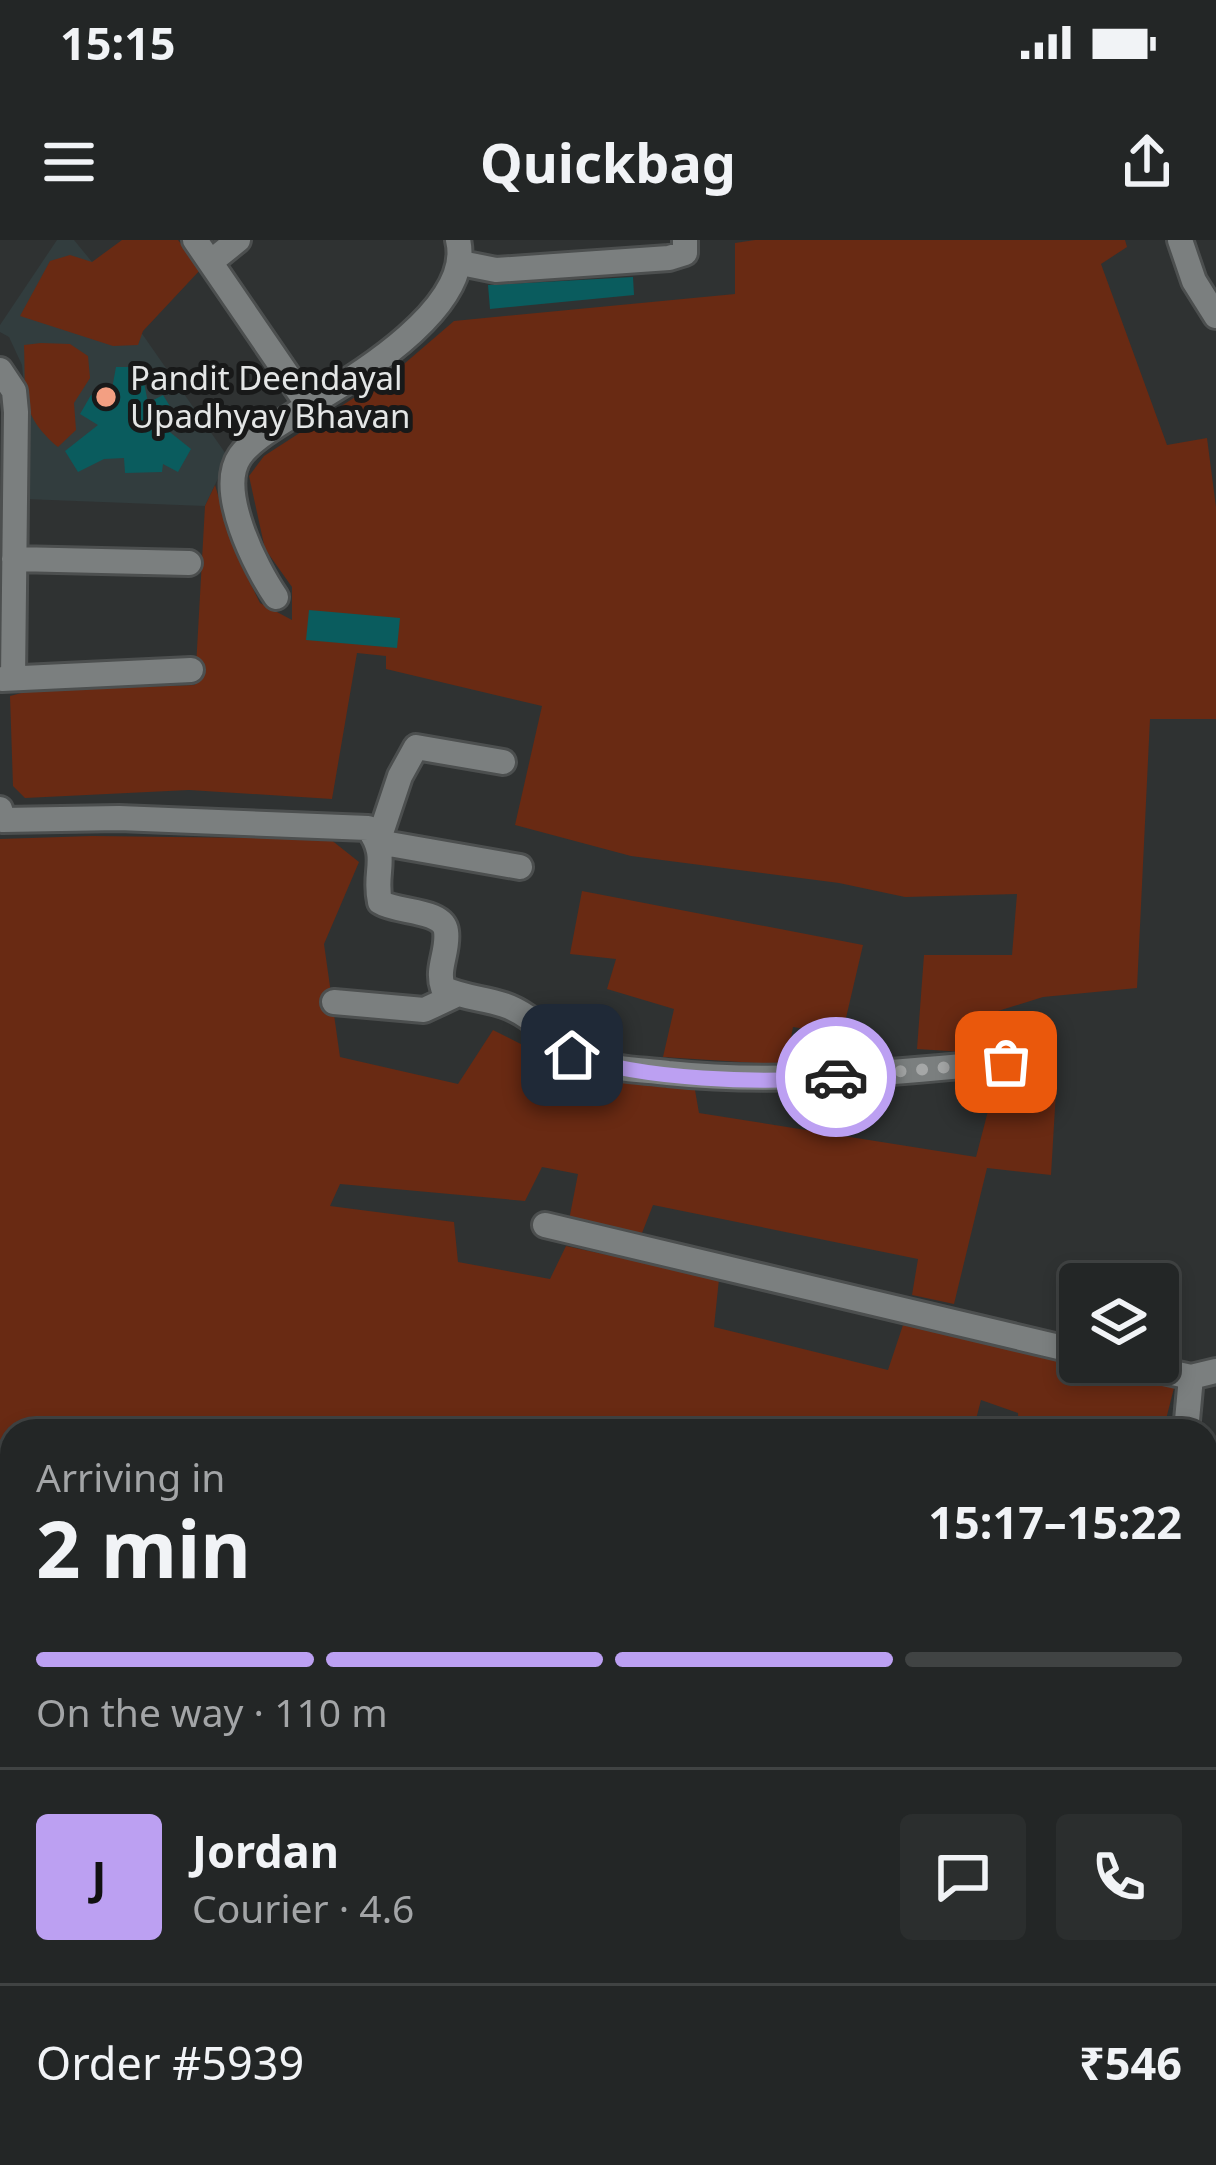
<!DOCTYPE html>
<html lang="en">
<head>
<meta charset="utf-8">
<style>
	:root { --surface:#232626; --page:#2b2e2e; --text:#f1f3f6; --muted:#a3a5a7; --line:#404343; --accent:#bca0f2 }
	body { margin:0; font-family:"Noto Sans",sans-serif; background:var(--page); color:var(--text); height:100vh; display:flex; flex-direction:column; font-size:45px; white-space:nowrap }
	* { box-sizing:border-box; margin:0 }
	p { font-size:39px; color:var(--muted) }
	.icon { flex:none; width:66px; height:66px; fill:none; stroke:currentColor; stroke-width:2; stroke-linecap:round; stroke-linejoin:round }
	.map { position:relative; flex:1; overflow:hidden }
	.sheet { position:absolute; left:0px; top:1179px; width:1218px; height:747px; display:flex; flex-direction:column; background:var(--surface); border-radius:36px 36px 0 0; box-shadow:0 6px 18px #0003,0 0 0 3px var(--line) }
	.sheet>* { flex:none }
	.controls { position:absolute; left:1059px; top:1023px; display:grid; gap:24px }
	.controls a { display:grid; place-items:center; width:120px; height:120px; border-radius:12px; background:var(--surface); box-shadow:0 6px 18px #0003,0 0 0 3px var(--line); font-size:60px }
	.pin { position:absolute; display:grid; place-items:center; width:102px; height:102px; color:#fff; margin:-51px; border-radius:24px; box-shadow:0 6px 18px #0006 }
	.courier { position:absolute; display:grid; place-items:center; width:120px; height:120px; margin:-60px; border:9px solid #bca0f2; border-radius:50%; background:#fff; color:#222; box-shadow:0 3px 15px #0007 }
	.summary em { font-style:normal; font-weight:700 }
	.summary div { display:flex; flex-direction:column-reverse }
	.summary { display:flex; align-items:center; justify-content:space-between; height:204px; padding:0 36px }
	h1 { font-size:78px; font-weight:700; line-height:90px }
	.bar { display:grid; grid-template-columns:repeat(4,1fr); gap:18px 12px; align-content:center; height:144px; padding:0 36px }
	.bar i { height:15px; border-radius:9px; background:var(--line) }
	.bar .on { background:var(--accent) }
	.bar p { grid-column:span 4 }
	.line { display:flex; align-items:center; gap:30px; padding:0 36px; border-top:3px solid var(--line) }
	.line div { flex:1 }
	.round { display:grid; place-items:center; flex:none; width:126px; height:126px; border-radius:12px; background:var(--page) }
	.status { display:flex; justify-content:space-between; align-items:center; height:84px; padding:0 60px; background:var(--surface); direction:ltr }
	.status svg { height:33px; fill:currentColor }
	header { display:flex; justify-content:space-between; align-items:center; height:156px; padding:0 36px; background:var(--surface); font-size:54px; font-weight:700 }
	.map>svg:first-child { display:block }
	.built { fill:#323d3e }
	.green { fill:#692a13 }
	.lines { fill:none; stroke-linecap:round; stroke-linejoin:round }
	.stream { stroke:#c78c77; stroke-width:4.5 }
	.building { fill:#0a5c5e }
	.minor-casing { stroke:#4c4f4f; stroke-width:30 }
	.minor { stroke:#7b7f7f; stroke-width:24 }
	.done { stroke:#a5a7a7; stroke-width:12; stroke-dasharray:0 21.6 }
	.route { stroke:#bca0f2; stroke-width:15 }
	.poi-dot { fill:#f39f82; stroke:#181919; stroke-width:4.5 }
	.labels { text-anchor:middle; stroke-width:10; stroke-linejoin:round; paint-order:stroke }
	.poi-label { font-size:33px; fill:#e4e6e6; stroke:#181919; text-anchor:start }
</style>
</head>
<body>
<div class="status"><b>15:15</b><svg viewBox="0 0 49 12"><path d="M0 12V9h3v3zM5 12V6h3v6zM10 12V3h3v9zM15 12V0h3v12zM26 1h20v11H26zM47 4h2v5h-2z"/></svg></div>
<header><svg class="icon" aria-label="menu" viewBox="0 0 24 24"><path d="M4 6h16M4 12h16M4 18h16"/></svg>Quickbag<svg class="icon" aria-label="share" viewBox="0 0 24 24"><path d="M12 15V3M7 8l5-5 5 5M5 13v7h14v-7"/></svg></header>
<div class="map">
<svg width="1216" height="1925" viewBox="0 0 1216 1925">
	<rect width="100%" height="100%" fill="#2f3232"/>
	<path class="built" d="M 57,0 L 74,0 L 92,22 L 228,217 L 205,266 L 25,259 L 28,189 L 22,125 L 9,97 L 0,92 L 0,85 Z"/>
	<path class="green" d="M 122,0 L 178,0 L 201,29 L 143,91 L 138,105 L 113,106 L 20,76 L 50,21 L 70,15 L 92,22 Z
		M 755,0 L 1125,0 L 1127,7 L 1101,24 L 1167,205 L 1207,198 L 1216,267 L 1216,479 L 1150,479 L 1137,748 L 1043,757 L 982,776 L 964,812 L 917,809 L 924,715 L 1012,715 L 1017,654 L 905,657 L 839,643 L 631,616 L 515,585 L 542,466 L 386,429 L 386,416 L 357,413 L 332,559 L 189,550 L 25,558 L 13,546 L 10,456 L 29,451 L 195,445 L 205,266 L 215,245 L 236,314 L 260,363 L 292,380 L 292,347 L 265,309 L 249,236 L 264,216 L 397,130 L 454,81 L 735,54 L 735,3 Z
		M 41,103 L 70,104 L 88,116 L 90,138 L 74,163 L 76,190 L 58,207 C 19,174 26,153 24,105 Z
		M 92,596 L 330,599 L 359,622 L 324,704 L 340,817 L 458,844 L 493,790 L 582,835 L 695,850 L 699,873 L 976,917 L 994,848 L 1056,851 L 1051,935 L 987,928 L 954,1064 L 912,1055 L 918,1019 L 653,965 L 642,993 L 569,980 L 578,934 L 542,927 L 525,961 L 340,944 L 330,966 L 454,982 L 458,1022 L 550,1039 L 566,1006 L 719,1039 L 714,1087 L 888,1130 L 903,1085 L 1174,1148 L 1163,1191 L 1019,1191 L 1018,1173 L 981,1160 L 973,1191 L 12,1191 L 12,1914 L 785,1914 L 780,1925 L 0,1922 L 0,599 Z
		M 582,651 L 863,705 L 842,795 L 793,787 L 786,825 L 663,817 L 674,769 L 607,749 L 616,719 L 570,714 Z
		M 1216,1195 L 1216,1925 L 1135,1925 L 1136,1914 L 1206,1914 L 1206,1211 Z
		M 924,1914 L 1119,1914 L 1118,1925 L 920,1925 Z"/>
	<g class="lines">
		<path class="stream" d="M 1206,1688 L 1216,1668"/>
	</g>
	<path class="building" d="M 633,37 L 634,55 L 490,69 L 488,45 Z
		M 116,127 L 141,127 L 148,163 L 163,155 L 176,176 L 161,185 L 191,209 L 178,232 L 163,224 L 162,232 L 125,233 L 124,218 L 104,219 L 78,232 L 65,211 L 98,185 L 80,174 L 91,155 L 109,165 Z
		M 309,370 L 400,378 L 397,408 L 306,400 Z"/>
	<g class="lines">
		<defs>
			<path id="minor" d="M 195,0 L 308,165 C 288,180 254,196 240,216 C 216,250 256,328 276,357
				M 1180,0 L 1194,41 L 1216,76
				M 212,21 L 238,0
				M 461,23 L 496,30 L 669,18 L 685,13 L 685,0
				M 0,130 L 14,151 L 16,172 L 13,438
				M 308,165 C 357,137 474,66 458,0
				M 14,319 L 189,323
				M 2,439 L 191,430
				M 503,522 L 416,507 L 400,536 L 378,602 L 520,627
				M 0,569 L 3,580 L 119,578 L 368,588 C 390,618 373,631 380,662 C 397,673 443,669 446,691 C 449,711 436,728 443,748 C 463,758 484,758 504,765 C 540,777 560,813 596,823 C 618,830 645,830 668,833 C 782,845 893,832 1006,822
				M 334,762 L 424,770 L 456,755
				M 545,985 L 1080,1112
				M 1123,1122 L 1191,1137
				M 1186,1191 L 1191,1137 L 1216,1131
				M 189,1925 L 189,1914
				M 879,1925 L 883,1914"/>
		</defs>
		<use href="#minor" class="minor-casing"/>
		<use href="#minor" class="minor"/>
	</g>
	<g class="lines">
		<path class="done" d="M 836,837 L 1006,822"/>
		<path class="route" d="M 572,815 C 643,840 761,844 836,837"/>
	</g>
	<circle class="poi-dot" cx="106" cy="157" r="12"/>
	<g class="labels">
		<g class="poi-label">
			<text x="130" y="150">Pandit Deendayal<tspan x="130" dy="38">Upadhyay Bhavan</tspan></text>
		</g>
	</g>
</svg>
<div class="controls">
<a><svg class="icon" aria-label="layers" viewBox="0 0 24 24"><path d="M12 4l9 5-9 5-9-5zM3 14l9 5 9-5"/></svg></a>
</div>
<div class="pin" style="left:1006px;top:822px;background:#ea580c"><svg class="icon" aria-label="bag" viewBox="0 0 24 24"><path d="M5 8h14l-1 12H6zM9 8a3 3 0 0 1 6 0"/></svg></div>
<div class="pin" style="left:572px;top:815px;background:#1f2937"><svg class="icon" aria-label="home" viewBox="0 0 24 24"><path d="M3 11l9-7 9 7M6 9v11h12V9"/></svg></div>
<div class="courier" style="left:836px;top:837px"><svg class="icon" aria-label="car" viewBox="0 0 24 24"><path d="M5 17H2v-5l4-1 3-4h7l3 4 3 1v5h-3M9 17h6M6 11h13"/><circle cx="7" cy="17" r="2"/><circle cx="17" cy="17" r="2"/></svg></div>
<section class="sheet">
<div class="summary"><div><h1>2 min</h1><p>Arriving in</p></div><em>15:17–15:22</em></div>
<div class="bar"><i class="on"></i><i class="on"></i><i class="on"></i><i></i><p>On the way · 110 m</p></div>
<div class="line" style="height:216px"><b class="round" style="background:var(--accent);color:#111">J</b><div><b>Jordan</b><p>Courier · 4.6</p></div><a class="round"><svg class="icon" aria-label="chat" viewBox="0 0 24 24"><path d="M4 5h16v11H9l-5 4z"/></svg></a><a class="round"><svg class="icon" aria-label="phone" viewBox="0 0 24 24"><path d="M5 4h4l2 5-3 2q2 4 5 5l2-3 5 2v4C11 20 4 13 5 4z"/></svg></a></div>
<div class="line" style="height:156px"><div>Order #5939</div><b>₹546</b></div>
</section>
</div>
</body>
</html>
